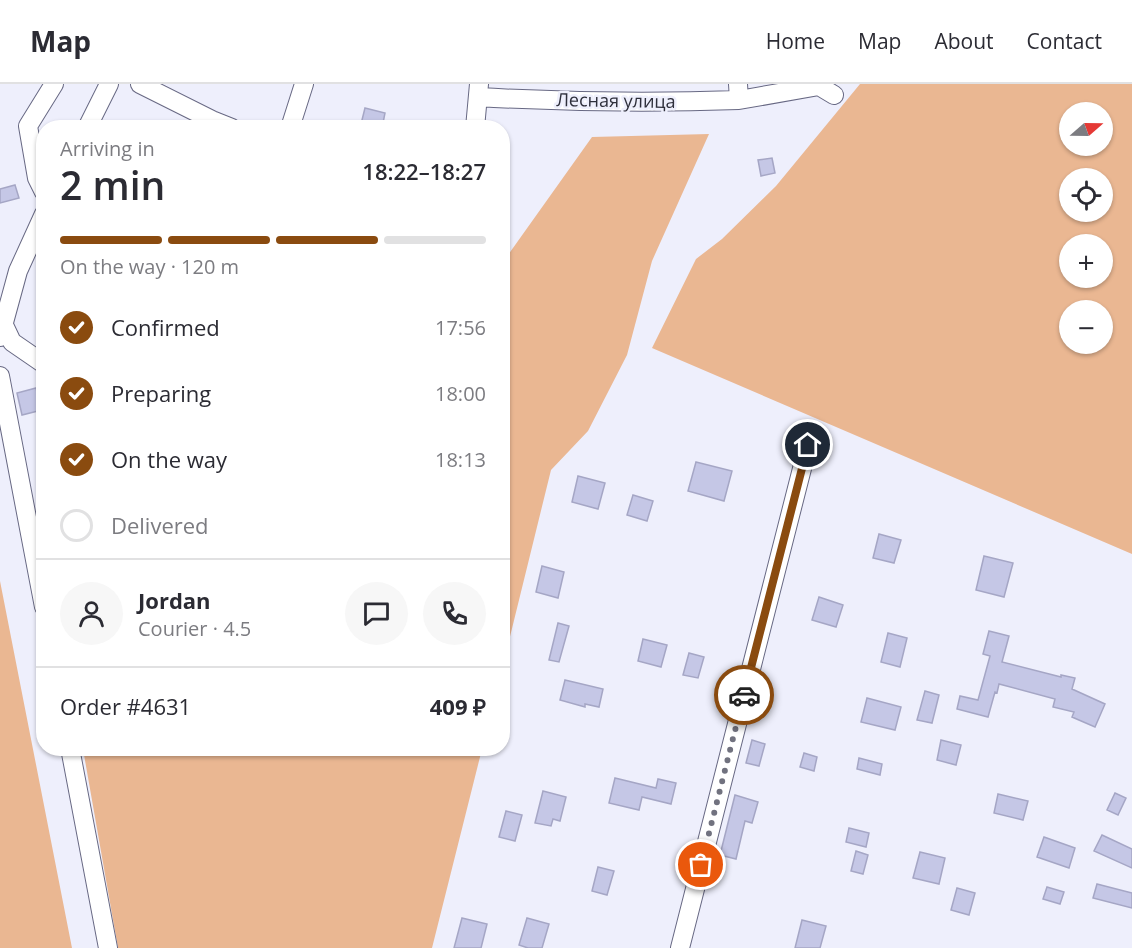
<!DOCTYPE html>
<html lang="en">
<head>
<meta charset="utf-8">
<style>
	:root { --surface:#fff; --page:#f7f7f7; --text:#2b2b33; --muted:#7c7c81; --line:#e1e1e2; --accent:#8a4b0f }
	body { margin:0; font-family:"Open Sans",sans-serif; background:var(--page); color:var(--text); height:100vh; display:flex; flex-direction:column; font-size:22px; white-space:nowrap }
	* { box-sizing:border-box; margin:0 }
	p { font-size:20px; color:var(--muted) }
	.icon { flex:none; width:33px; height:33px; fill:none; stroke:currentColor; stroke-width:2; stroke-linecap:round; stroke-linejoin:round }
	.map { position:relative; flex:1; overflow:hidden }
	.panel { position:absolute; left:36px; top:36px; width:474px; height:636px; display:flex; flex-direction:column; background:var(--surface); border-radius:24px; box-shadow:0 2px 4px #0004 }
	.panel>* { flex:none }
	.needle { width:39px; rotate:70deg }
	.controls { position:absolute; left:1059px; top:18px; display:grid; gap:12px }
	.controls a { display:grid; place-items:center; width:54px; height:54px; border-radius:50%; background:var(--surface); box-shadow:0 2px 4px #0004; font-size:30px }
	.pin { position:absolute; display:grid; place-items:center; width:51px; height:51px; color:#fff; margin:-26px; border:3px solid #fff; border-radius:50%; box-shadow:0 2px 6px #0007 }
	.courier { position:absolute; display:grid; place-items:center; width:60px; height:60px; margin:-30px; border:4px solid #8a4b0f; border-radius:50%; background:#fff; color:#222; box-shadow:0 2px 8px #0007 }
	.headline em { font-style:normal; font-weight:600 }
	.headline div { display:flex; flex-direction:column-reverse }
	.headline { display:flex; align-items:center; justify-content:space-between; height:102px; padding:0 24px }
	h1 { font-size:39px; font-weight:600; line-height:45px }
	.bar { display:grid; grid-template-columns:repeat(4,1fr); gap:9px 6px; align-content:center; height:72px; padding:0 24px }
	.bar i { height:8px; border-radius:4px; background:var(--line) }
	.bar .active { background:var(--accent) }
	.bar p { grid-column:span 4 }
	.line { display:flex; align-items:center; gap:15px; padding:0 24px; border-top:2px solid var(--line) }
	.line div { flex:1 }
	.round { display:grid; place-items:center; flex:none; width:63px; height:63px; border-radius:32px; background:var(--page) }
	ol { padding:0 24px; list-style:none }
	li { display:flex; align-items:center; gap:18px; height:66px }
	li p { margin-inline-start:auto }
	li .icon { padding:6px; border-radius:50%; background:var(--accent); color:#fff; stroke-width:4 }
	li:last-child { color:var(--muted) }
	li i { width:33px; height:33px; border:3px solid var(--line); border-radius:50% }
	header { display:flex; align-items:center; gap:36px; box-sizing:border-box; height:84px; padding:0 30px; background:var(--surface); border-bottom:2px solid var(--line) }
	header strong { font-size:28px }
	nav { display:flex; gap:33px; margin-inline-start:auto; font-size:21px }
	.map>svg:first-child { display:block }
	.green { fill:#eab792; fill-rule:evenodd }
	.building { fill:#c5c7e6; stroke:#a5a6c5; stroke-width:1.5 }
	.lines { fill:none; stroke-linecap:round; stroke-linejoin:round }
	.minor-casing { stroke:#676883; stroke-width:20 }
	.minor { stroke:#fff; stroke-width:18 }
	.done { stroke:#71727f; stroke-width:6; stroke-dasharray:0 10.8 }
	.route { stroke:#8a4b0f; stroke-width:8 }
	.labels { text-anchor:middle; stroke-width:5; stroke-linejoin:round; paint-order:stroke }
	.street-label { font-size:18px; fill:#2e2f3b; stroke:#eeeffc }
</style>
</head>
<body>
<header>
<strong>Map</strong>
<nav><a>Home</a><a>Map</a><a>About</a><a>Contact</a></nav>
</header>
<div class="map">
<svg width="1132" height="864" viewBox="0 0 1132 864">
	<rect width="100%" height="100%" fill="#eeeffc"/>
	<path class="green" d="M 860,0 L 1132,0 L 1132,470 L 652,264 L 696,175 L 722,155 L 776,102 ZM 1070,28 L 1102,28 L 1102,62 L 1070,62 ZM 1070,94 L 1102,94 L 1102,128 L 1070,128 ZM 1102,160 L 1102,194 L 1070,194 L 1070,160 ZM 1070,226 L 1102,226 L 1102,260 L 1070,260 Z
		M 709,50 L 652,177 L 627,271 L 588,347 L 551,386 L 503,581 L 503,178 L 592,53 Z
		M 0,497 L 72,864 L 0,864 Z
		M 83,665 L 482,665 L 432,864 L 118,864 Z"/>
	<path class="building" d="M 365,24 L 385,29 L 382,44 L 360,44 Z
		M 772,74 L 775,89 L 761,92 L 758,76 Z
		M 15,101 L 19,114 L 0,119 L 0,105 Z
		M 36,304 L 42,326 L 22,331 L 17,309 Z
		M 696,378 L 732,387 L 724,417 L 688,407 Z
		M 578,392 L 605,399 L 598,425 L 572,418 Z
		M 633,411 L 653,417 L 647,437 L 627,431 Z
		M 879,450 L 901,456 L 894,479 L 873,474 Z
		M 984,472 L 1013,479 L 1004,513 L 976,506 Z
		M 542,482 L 564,488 L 558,514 L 536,508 Z
		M 819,513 L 843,521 L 836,543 L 812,536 Z
		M 558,539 L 569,542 L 559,578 L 549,576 Z
		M 989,547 L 1009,552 L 1002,578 L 1061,593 L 1061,591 L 1075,594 L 1072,605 L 1105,620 L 1095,643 L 1072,633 L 1074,628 L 1053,623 L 1055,615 L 999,600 L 997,609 L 995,608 L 988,633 L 957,625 L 960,612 L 978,616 L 990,572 L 983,570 Z
		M 888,549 L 907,554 L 900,583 L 881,578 Z
		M 643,555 L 667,561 L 661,583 L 638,577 Z
		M 689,569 L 704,573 L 698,594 L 683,591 Z
		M 565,596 L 603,605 L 599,623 L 585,620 L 585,623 L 560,616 Z
		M 925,607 L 939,611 L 932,639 L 917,636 Z
		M 867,614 L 901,623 L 895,646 L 861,638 Z
		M 752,656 L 765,660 L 759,682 L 746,679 Z
		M 941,656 L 961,661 L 956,681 L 937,676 Z
		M 804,669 L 817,673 L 814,687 L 800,683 Z
		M 859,674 L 882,680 L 880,691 L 857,685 Z
		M 615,694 L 656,704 L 658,695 L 676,699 L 671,720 L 642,713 L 639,726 L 609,719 Z
		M 543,707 L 566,713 L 560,737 L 553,735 L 551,742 L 535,739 Z
		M 1115,709 L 1126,714 L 1118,731 L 1107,726 Z
		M 998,710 L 1028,717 L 1023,736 L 994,729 Z
		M 735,711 L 758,718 L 752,739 L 745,737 L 736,775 L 720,771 Z
		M 506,727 L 522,731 L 515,757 L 499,753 Z
		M 849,744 L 869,749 L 866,763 L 846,758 Z
		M 1102,751 L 1132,765 L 1132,784 L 1094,767 Z
		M 1044,753 L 1075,764 L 1069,784 L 1037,773 Z
		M 856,767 L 868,771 L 863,790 L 851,787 Z
		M 920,768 L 945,774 L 939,800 L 913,794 Z
		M 598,783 L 614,787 L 607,811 L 592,807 Z
		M 1097,800 L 1132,809 L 1132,824 L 1093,814 Z
		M 1047,803 L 1064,808 L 1060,820 L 1043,815 Z
		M 957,804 L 975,809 L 969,831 L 951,826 Z
		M 462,834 L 487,840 L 481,864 L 454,864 Z
		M 527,834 L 549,840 L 542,864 L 528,864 L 519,861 Z
		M 802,836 L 826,842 L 820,864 L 795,864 Z"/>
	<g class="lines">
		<defs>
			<path id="minor" d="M 140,0 L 212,36 L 232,44
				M 478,13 C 566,18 651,19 739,16 L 738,0
				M 739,16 L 819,2 L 834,11
				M 87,44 L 109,0
				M 290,44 L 304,0
				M 475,44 L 479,0
				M 44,108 L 37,94 L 28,42 L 54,0
				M 3,239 L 12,258 L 44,280
				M 0,253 L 18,187 L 44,130
				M 0,292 L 44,523
				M 70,664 L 108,864
				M 680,864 L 808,361"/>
		</defs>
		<use href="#minor" class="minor-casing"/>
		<use href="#minor" class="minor"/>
	</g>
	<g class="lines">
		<path class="done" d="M 701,781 L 744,611"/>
		<path class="route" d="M 744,611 L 808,361"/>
	</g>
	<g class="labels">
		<g class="street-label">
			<text transform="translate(616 17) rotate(1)" y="6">Лесная улица</text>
		</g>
	</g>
</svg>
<div class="controls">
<a><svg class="needle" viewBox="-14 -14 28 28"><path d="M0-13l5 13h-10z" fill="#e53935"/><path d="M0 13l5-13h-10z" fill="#7c7c81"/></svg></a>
<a><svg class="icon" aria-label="locate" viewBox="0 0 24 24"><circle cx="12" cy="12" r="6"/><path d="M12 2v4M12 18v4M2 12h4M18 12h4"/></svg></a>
<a>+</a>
<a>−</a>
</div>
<div class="pin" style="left:701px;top:781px;background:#ea580c"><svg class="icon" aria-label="bag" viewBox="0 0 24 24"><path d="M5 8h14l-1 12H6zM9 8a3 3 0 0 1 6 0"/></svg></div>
<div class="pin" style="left:808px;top:361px;background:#1f2937"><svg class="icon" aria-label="home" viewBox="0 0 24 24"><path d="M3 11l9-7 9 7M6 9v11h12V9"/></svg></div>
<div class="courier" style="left:744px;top:611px"><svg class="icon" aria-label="car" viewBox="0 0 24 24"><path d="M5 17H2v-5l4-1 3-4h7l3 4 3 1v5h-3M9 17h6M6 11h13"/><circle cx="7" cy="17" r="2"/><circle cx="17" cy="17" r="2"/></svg></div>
<section class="panel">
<div class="headline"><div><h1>2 min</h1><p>Arriving in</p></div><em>18:22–18:27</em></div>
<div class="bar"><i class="active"></i><i class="active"></i><i class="active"></i><i></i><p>On the way · 120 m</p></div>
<ol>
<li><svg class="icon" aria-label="check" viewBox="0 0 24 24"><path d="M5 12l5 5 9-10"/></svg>Confirmed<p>17:56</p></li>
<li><svg class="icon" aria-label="check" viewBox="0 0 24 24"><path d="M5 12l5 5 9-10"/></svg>Preparing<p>18:00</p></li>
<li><svg class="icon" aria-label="check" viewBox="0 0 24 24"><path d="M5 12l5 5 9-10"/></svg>On the way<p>18:13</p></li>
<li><i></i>Delivered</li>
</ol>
<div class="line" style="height:108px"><a class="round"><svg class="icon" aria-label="person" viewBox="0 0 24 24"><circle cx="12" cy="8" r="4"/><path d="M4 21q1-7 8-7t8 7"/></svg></a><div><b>Jordan</b><p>Courier · 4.5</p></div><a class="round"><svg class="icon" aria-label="chat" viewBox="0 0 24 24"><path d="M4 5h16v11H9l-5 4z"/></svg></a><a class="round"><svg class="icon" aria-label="phone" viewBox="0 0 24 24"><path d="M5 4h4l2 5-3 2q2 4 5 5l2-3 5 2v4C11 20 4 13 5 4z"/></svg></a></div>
<div class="line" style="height:78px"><div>Order #4631</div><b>409 ₽</b></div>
</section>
</div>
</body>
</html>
